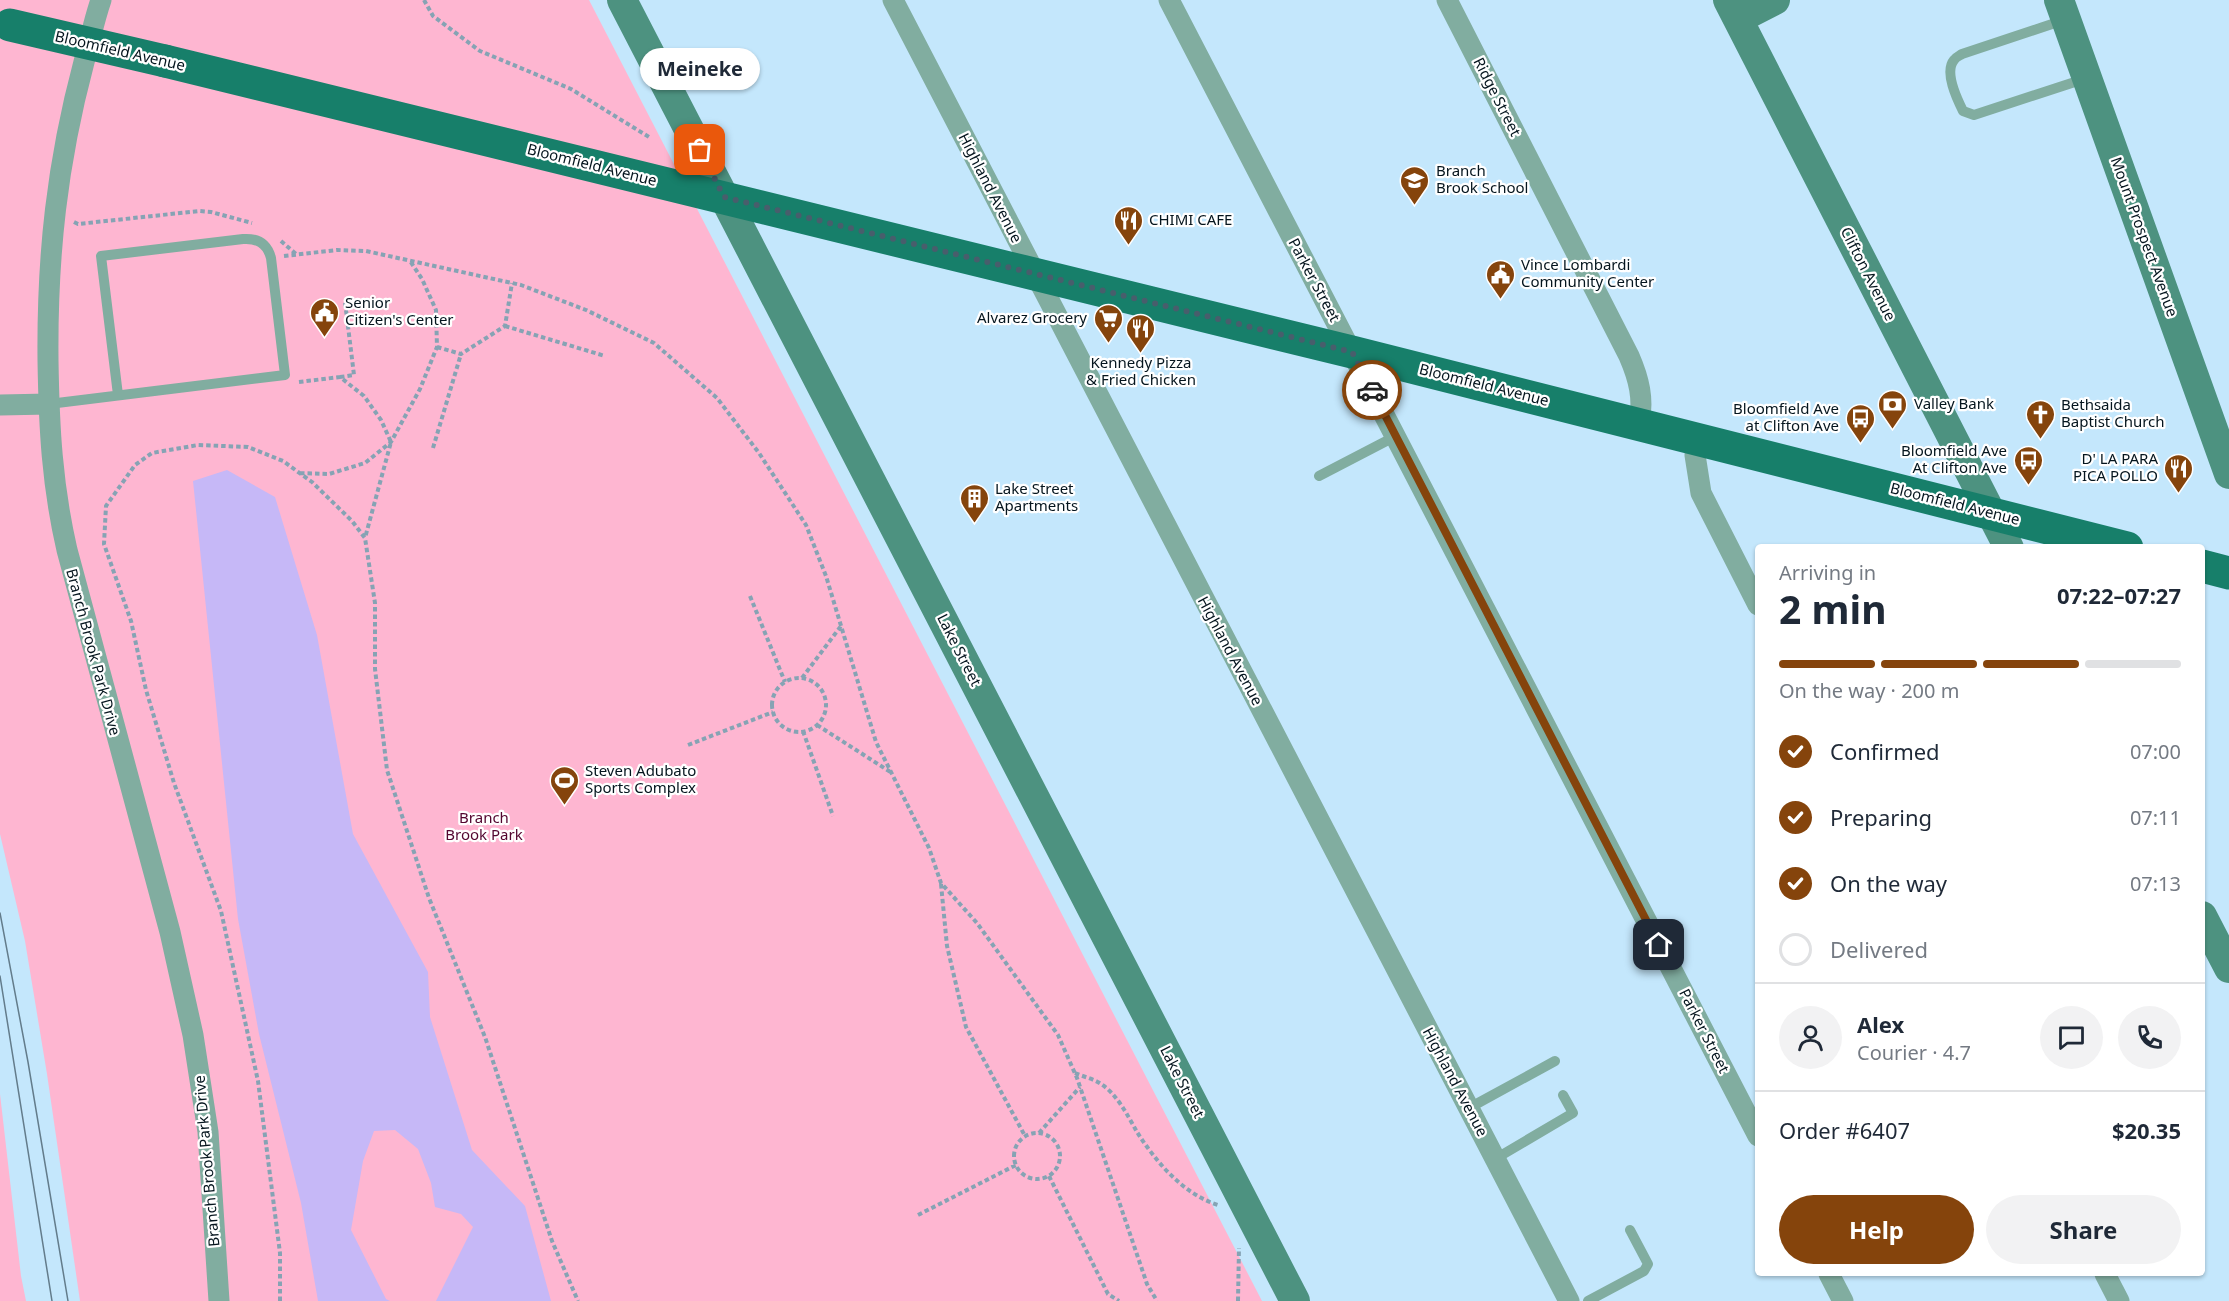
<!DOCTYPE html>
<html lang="en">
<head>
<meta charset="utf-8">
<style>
	:root { --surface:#fff; --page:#f2f2f3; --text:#1f2937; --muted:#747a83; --line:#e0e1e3; --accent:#85440c }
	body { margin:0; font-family:"Noto Sans",sans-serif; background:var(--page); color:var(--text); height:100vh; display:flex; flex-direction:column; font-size:22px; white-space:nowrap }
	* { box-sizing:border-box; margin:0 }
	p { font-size:20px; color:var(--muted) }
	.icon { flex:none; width:33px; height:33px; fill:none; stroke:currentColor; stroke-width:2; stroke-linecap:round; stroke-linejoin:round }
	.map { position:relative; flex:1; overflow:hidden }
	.drawer { position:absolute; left:1755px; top:544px; width:450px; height:732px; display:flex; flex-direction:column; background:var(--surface); border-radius:6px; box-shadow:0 2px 4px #0004 }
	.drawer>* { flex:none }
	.pin { position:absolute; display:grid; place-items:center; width:51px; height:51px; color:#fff; margin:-26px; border-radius:12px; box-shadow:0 3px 9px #0006 }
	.courier { position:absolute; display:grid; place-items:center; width:60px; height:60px; margin:-30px; border:4px solid #85440c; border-radius:50%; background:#fff; color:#222; box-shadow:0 2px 8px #0007 }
	.bubble { position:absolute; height:42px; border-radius:21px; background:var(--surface); box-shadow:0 2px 4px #0004; font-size:20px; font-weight:700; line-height:42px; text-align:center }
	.headline em { font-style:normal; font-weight:700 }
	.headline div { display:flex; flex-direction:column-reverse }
	.headline { display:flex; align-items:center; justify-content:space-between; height:102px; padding:0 24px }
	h1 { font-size:39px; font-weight:700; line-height:45px }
	.bar { display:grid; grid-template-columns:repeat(4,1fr); gap:9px 6px; align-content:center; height:72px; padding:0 24px }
	.bar i { height:8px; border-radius:4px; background:var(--line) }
	.bar .selected { background:var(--accent) }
	.bar p { grid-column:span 4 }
	.line { display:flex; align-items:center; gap:15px; padding:0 24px; border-top:2px solid var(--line) }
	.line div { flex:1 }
	.round { display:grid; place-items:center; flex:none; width:63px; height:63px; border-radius:32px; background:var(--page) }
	ol { padding:0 24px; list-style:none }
	li { display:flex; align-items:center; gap:18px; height:66px }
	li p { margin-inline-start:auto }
	li .icon { padding:6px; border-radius:50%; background:var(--accent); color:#fff; stroke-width:4 }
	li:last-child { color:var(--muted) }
	li i { width:33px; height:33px; border:3px solid var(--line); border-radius:50% }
	.action { display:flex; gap:12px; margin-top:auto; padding:12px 24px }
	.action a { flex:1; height:69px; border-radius:36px; background:var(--accent); color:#fff; font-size:24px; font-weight:700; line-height:69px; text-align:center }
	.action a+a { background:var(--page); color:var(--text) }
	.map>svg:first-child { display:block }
	.green { fill:#feb6d1 }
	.water { fill:#c6b8f7 }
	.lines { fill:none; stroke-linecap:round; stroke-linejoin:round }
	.path { stroke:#86a3b4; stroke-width:4; stroke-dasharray:4.5 3; stroke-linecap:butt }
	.lane { stroke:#81ada0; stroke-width:10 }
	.street { stroke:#81ada0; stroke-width:21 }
	.secondary { stroke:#4d9280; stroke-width:30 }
	.primary { stroke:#177f6a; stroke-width:33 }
	.tram { stroke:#637c8b; stroke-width:1.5 }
	.primary-bridge { stroke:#177f6a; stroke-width:33 }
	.done { stroke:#485e6c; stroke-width:6; stroke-dasharray:0 10.8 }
	.route { stroke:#85440c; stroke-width:8 }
	.labels { text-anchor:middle; stroke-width:4.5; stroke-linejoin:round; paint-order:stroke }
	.street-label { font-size:15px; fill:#05151e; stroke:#fff }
	.poi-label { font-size:15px; fill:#05151e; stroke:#fff; text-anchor:start }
	.park-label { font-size:15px; fill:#53052f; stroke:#fff }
</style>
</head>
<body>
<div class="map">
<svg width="2229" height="1301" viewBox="0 0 2229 1301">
	<rect width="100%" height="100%" fill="#c4e7fc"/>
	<path class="green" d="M 0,0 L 589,0 L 1262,1301 L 80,1301 L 47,1074 L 25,941 L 0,834 Z
		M 0,1094 L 21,1276 L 26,1301 L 0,1301 Z"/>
	<path class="water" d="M 227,470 L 275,497 L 317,635 L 353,834 L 428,972 L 430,1017 L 472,1150 L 525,1206 L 551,1301 L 436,1301 L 473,1227 L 461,1214 L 435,1207 L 431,1183 L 418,1149 L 395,1130 L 374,1131 L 363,1161 L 351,1230 L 386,1299 L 390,1301 L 318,1301 L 301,1203 L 259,1034 L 238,919 L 193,481 Z"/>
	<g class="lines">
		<path class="path" d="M 424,0 L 433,16 L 480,51 L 571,89 L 649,137
			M 74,222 L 78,224 L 199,211 L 211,212 L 252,223
			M 281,241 L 296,254
			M 284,256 L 337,250 L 366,251 L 521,285 L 586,310 L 654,343 L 717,398 L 759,453 L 806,525 L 826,576 L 876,742 L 929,848 L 941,883 L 977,923 L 1058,1035 L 1077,1078 L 1147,1284 L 1157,1301
			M 505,326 L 605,356
			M 437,347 L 461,354 L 505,326 L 512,283
			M 340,377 L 354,375 L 345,302
			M 299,382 L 340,377 L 364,396 L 381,420 L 391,442 L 365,538
			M 433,448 L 461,354
			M 300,473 L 329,474 L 365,463 L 391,442 L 420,389 L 437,347 L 436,310 L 422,279 L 410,261
			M 750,596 L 785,682
			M 802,678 L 841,626
			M772 705a27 27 0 1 1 54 0a27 27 0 1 1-54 0Z
			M 817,725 L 892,773
			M 803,731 L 833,816
			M 688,745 L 773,712
			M 941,884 L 947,946 L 966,1027 L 1025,1136
			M 1075,1073 C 1084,1077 1094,1079 1101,1084 C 1117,1094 1128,1116 1137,1132 C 1156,1162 1183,1194 1218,1205
			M 1039,1133 L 1080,1087
			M1014 1156a23 23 0 1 1 46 0a23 23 0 1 1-46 0Z
			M 1049,1176 L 1108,1294 L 1119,1301
			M 918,1215 L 1016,1165
			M 280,1301 L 280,1253 L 258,1081 L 221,911 L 174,783 L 146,690 L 131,621 L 104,544 L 106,506 L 135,465 L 152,453 L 198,445 L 248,447 L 283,461 L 312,482 L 352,521 L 365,538 L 375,603 L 375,669 L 387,770 L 429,898 L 485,1037 L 552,1241 L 578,1301
			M 1238,1301 L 1239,1248"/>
		<path class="lane" d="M 2064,20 L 1962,54 C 1959,56 1956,57 1954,60 C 1944,72 1957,99 1963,111 L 1974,115 L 2084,79
			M 49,404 L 285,375 L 271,258 C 267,243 257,238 243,239 L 101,256 L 118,395
			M 1319,476 L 1396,436
			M 1469,1108 L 1555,1061
			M 1495,1159 L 1573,1113 L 1563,1095
			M 1588,1301 L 1644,1271 L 1648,1264 L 1630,1230"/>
		<path class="street" d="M 101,0 C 94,20 90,41 84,62 C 57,163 47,255 48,360 C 49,427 52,485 67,550 L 170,932 L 193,1035 L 208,1132 L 219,1301
			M 893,0 L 1569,1301
			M 1169,0 L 1758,1136
			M 1447,0 L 1629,356 C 1639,379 1644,399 1639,423
			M 0,405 L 49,404
			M 1699,439 L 1695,455 L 1701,493 L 1758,605
			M 1829,1274 L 1843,1301
			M 2105,1274 L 2119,1301"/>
		<path class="secondary" d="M 622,0 L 1295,1301
			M 1728,0 L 2009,548
			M 2059,0 L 2229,474
			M 1738,19 L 1775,0
			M 2202,916 L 2229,968"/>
		<path class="primary" d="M 165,61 L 1352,352 L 2127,548
			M 2202,566 L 2229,573"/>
		<path class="tram" d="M 0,913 L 28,1062 L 68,1301
			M 0,976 L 52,1301"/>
		<path class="primary-bridge" d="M 10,25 L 165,61"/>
	</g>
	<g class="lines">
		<path class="done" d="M 700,150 L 724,197 L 1352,352 L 1372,390"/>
		<path class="route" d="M 1372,390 L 1659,945"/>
	</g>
	<defs>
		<symbol id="school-pin" viewBox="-11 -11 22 30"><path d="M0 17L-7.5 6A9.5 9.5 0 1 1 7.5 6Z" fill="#85440c" stroke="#fff"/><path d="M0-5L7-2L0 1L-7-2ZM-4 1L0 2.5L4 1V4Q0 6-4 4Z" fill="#fff"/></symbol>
		<symbol id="restaurant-pin" viewBox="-11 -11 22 30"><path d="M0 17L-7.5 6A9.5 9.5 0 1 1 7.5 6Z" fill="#85440c" stroke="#fff"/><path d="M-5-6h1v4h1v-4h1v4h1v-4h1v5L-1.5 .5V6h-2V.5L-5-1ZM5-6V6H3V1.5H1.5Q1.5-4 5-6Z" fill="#fff"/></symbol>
		<symbol id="civic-pin" viewBox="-11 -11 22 30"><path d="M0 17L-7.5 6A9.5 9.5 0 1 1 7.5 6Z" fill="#85440c" stroke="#fff"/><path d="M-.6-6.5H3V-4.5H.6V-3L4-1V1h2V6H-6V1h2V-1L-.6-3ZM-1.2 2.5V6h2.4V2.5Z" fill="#fff"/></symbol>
		<symbol id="supermarket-pin" viewBox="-11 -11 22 30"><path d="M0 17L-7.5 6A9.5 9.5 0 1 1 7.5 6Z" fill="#85440c" stroke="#fff"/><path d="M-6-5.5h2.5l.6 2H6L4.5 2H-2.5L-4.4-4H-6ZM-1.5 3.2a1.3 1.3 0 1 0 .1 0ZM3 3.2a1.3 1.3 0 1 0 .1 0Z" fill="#fff"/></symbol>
		<symbol id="bank-pin" viewBox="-11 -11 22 30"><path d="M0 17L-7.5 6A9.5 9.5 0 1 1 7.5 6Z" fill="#85440c" stroke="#fff"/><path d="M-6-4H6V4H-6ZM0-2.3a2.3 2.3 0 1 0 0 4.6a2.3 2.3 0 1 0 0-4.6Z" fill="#fff"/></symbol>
		<symbol id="church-pin" viewBox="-11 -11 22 30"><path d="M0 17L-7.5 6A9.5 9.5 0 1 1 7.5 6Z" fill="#85440c" stroke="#fff"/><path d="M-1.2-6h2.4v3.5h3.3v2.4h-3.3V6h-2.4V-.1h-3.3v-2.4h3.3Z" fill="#fff"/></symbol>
		<symbol id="bus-pin" viewBox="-11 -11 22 30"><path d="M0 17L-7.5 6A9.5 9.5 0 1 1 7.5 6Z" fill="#85440c" stroke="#fff"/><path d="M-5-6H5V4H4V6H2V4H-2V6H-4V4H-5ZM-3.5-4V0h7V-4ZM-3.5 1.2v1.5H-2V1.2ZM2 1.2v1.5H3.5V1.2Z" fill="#fff"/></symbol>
		<symbol id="building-pin" viewBox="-11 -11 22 30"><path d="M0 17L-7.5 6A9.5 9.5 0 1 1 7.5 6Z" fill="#85440c" stroke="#fff"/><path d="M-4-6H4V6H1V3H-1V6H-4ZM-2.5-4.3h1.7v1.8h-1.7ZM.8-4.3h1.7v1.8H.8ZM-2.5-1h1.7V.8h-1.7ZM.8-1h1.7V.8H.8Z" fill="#fff"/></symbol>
		<symbol id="stadium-pin" viewBox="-11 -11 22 30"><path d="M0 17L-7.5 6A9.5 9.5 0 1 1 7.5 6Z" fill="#85440c" stroke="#fff"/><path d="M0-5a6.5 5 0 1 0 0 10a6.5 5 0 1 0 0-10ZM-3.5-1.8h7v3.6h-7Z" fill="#fff"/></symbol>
	</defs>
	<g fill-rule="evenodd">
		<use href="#school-pin" x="1398" y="164" width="33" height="45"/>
		<use href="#restaurant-pin" x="1112" y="204" width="33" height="45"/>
		<use href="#civic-pin" x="1484" y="258" width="33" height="45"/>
		<use href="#civic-pin" x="308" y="296" width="33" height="45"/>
		<use href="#supermarket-pin" x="1092" y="302" width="33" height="45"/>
		<use href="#restaurant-pin" x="1124" y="312" width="33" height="45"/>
		<use href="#bank-pin" x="1876" y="388" width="33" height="45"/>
		<use href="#church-pin" x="2024" y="398" width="33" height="45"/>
		<use href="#bus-pin" x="1844" y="402" width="33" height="45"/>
		<use href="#bus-pin" x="2012" y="444" width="33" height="45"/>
		<use href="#restaurant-pin" x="2162" y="452" width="33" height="45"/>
		<use href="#building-pin" x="958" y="482" width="33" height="45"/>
		<use href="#stadium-pin" x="548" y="764" width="33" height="45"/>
	</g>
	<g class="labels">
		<g class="street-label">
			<text transform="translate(120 51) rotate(13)" y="5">Bloomfield Avenue</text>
			<text transform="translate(1497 97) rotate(63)" y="5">Ridge Street</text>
			<text transform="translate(592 165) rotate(14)" y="5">Bloomfield Avenue</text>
			<text transform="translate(990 188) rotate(63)" y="5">Highland Avenue</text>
			<text transform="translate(2144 237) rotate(70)" y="5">Mount Prospect Avenue</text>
			<text transform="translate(1868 274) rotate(63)" y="5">Clifton Avenue</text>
			<text transform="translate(1314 280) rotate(62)" y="5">Parker Street</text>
			<text transform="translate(1484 385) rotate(14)" y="5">Bloomfield Avenue</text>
			<text transform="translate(1955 504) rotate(14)" y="5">Bloomfield Avenue</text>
			<text transform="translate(959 650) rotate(63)" y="5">Lake Street</text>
			<text transform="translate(1230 651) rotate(62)" y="5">Highland Avenue</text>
			<text transform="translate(93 652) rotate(75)" y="5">Branch Brook Park Drive</text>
			<text transform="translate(1704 1031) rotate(63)" y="5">Parker Street</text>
			<text transform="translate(1182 1082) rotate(63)" y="5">Lake Street</text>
			<text transform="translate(1455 1082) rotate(62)" y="5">Highland Avenue</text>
			<text transform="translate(207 1161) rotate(-95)" y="5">Branch Brook Park Drive</text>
		</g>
		<g class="poi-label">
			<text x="1436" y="176">Branch<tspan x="1436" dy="17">Brook School</tspan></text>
			<text x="1149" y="225">CHIMI CAFE</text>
			<text x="1521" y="270">Vince Lombardi<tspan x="1521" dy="17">Community Center</tspan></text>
			<text x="345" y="308">Senior<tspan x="345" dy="17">Citizen's Center</tspan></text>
			<text x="1087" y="323" text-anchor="end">Alvarez Grocery</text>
			<text x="1141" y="368" text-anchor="middle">Kennedy Pizza<tspan x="1141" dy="17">&amp; Fried Chicken</tspan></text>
			<text x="1914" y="409">Valley Bank</text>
			<text x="2061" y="410">Bethsaida<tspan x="2061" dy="17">Baptist Church</tspan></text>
			<text x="1839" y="414" text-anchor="end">Bloomfield Ave<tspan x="1839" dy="17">at Clifton Ave</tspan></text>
			<text x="2007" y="456" text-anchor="end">Bloomfield Ave<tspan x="2007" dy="17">At Clifton Ave</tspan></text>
			<text x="2158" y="464" text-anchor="end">D' LA PARA<tspan x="2158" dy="17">PICA POLLO</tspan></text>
			<text x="995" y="494">Lake Street<tspan x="995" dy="17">Apartments</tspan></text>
			<text x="585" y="776">Steven Adubato<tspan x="585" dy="17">Sports Complex</tspan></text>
		</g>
		<g class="park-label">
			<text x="484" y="823">Branch<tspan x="484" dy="17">Brook Park</tspan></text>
		</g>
	</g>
</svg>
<div class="pin" style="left:700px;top:150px;background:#ea580c"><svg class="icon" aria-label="bag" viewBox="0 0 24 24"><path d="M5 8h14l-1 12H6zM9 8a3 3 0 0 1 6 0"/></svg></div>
<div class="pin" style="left:1659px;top:945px;background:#1f2937"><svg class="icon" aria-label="home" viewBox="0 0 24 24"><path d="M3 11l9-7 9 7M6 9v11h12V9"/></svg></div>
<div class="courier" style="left:1372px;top:390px"><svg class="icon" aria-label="car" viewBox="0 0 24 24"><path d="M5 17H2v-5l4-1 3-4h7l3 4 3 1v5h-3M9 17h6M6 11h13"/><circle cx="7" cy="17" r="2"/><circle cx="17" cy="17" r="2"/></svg></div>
<div class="bubble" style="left:640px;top:48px;width:120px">Meineke</div>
<section class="drawer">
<div class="headline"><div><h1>2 min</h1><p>Arriving in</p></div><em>07:22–07:27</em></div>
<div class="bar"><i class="selected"></i><i class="selected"></i><i class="selected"></i><i></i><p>On the way · 200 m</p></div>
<ol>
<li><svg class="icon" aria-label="check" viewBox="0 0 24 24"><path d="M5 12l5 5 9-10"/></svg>Confirmed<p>07:00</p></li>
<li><svg class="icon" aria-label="check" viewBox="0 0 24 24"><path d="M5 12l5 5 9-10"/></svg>Preparing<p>07:11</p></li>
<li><svg class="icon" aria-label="check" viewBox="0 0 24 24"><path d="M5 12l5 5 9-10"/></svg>On the way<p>07:13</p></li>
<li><i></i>Delivered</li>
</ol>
<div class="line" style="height:108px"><a class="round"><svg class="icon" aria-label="person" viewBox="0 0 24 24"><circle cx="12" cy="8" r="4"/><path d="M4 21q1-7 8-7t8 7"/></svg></a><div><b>Alex</b><p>Courier · 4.7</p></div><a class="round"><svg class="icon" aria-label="chat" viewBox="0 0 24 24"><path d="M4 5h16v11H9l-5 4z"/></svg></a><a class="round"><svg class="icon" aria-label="phone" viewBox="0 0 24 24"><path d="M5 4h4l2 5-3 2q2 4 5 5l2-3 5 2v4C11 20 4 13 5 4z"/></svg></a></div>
<div class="line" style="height:78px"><div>Order #6407</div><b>$20.35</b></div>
<div class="action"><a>Help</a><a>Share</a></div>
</section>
</div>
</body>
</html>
